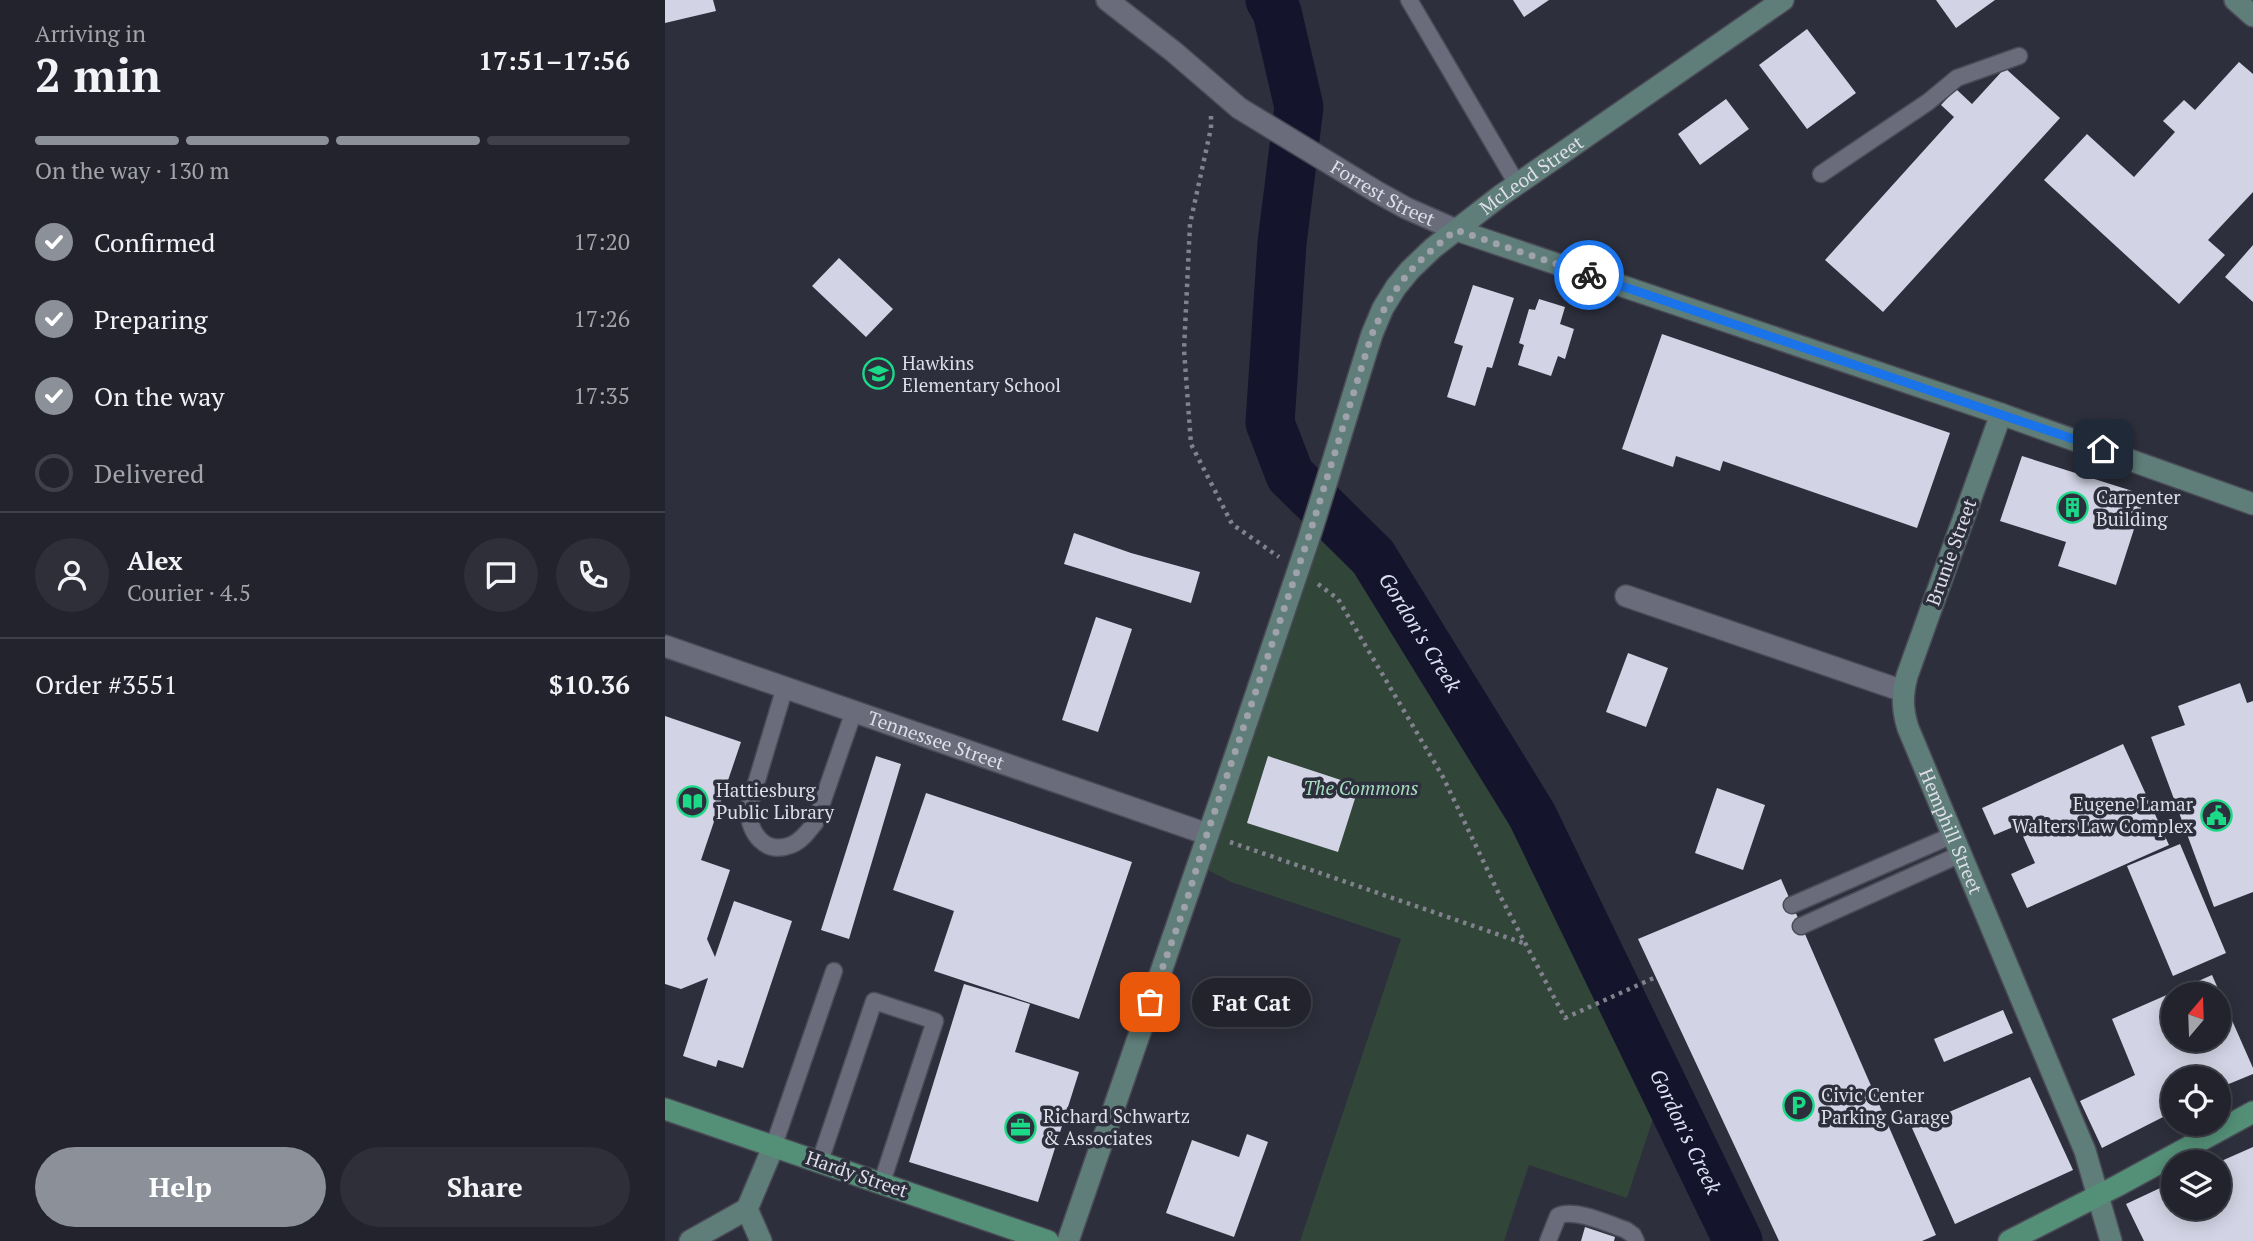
<!DOCTYPE html>
<html lang="en">
<head>
<meta charset="utf-8">
<style>
	:root { --surface:#22232d; --page:#2e2f39; --text:#f1f3f6; --muted:#a2a4aa; --line:#3f4049; --accent:#8c9099 }
	body { margin:0; font-family:"PT Serif",serif; background:var(--page); color:var(--text); height:100vh; display:flex; flex-direction:column; font-size:26px; white-space:nowrap }
	* { box-sizing:border-box; margin:0 }
	p { font-size:23px; color:var(--muted) }
	.icon { flex:none; width:38px; height:38px; fill:none; stroke:currentColor; stroke-width:2; stroke-linecap:round; stroke-linejoin:round }
	.map { position:relative; flex:1; overflow:hidden }
	.sheet { display:flex; flex-direction:column; background:var(--surface); width:665px }
	.sheet>* { flex:none }
	.needle { width:46px; rotate:19deg }
	.tools { position:absolute; left:1496px; top:982px; display:grid; gap:14px }
	.tools a { display:grid; place-items:center; width:70px; height:70px; border-radius:50%; background:var(--surface); box-shadow:0 4px 18px #0003,0 0 0 2px var(--line); font-size:35px }
	.pin { position:absolute; display:grid; place-items:center; width:60px; height:60px; color:#fff; margin:-30px; border-radius:14px; box-shadow:0 4px 10px #0006 }
	.courier { position:absolute; display:grid; place-items:center; width:70px; height:70px; margin:-35px; border:5px solid #1a73e8; border-radius:50%; background:#fff; color:#222; box-shadow:0 2px 9px #0007 }
	.bubble { position:absolute; height:49px; border-radius:24px; background:var(--surface); box-shadow:0 4px 18px #0003,0 0 0 2px var(--line); font-size:23px; font-weight:800; line-height:49px; text-align:center }
	.head em { font-style:normal; font-weight:800 }
	.head div { display:flex; flex-direction:column-reverse }
	.head { display:flex; align-items:center; justify-content:space-between; height:119px; padding:0 35px }
	h1 { font-size:46px; font-weight:800; line-height:52px }
	.bar { display:grid; grid-template-columns:repeat(4,1fr); gap:10px 7px; align-content:center; height:84px; padding:0 35px }
	.bar i { height:9px; border-radius:5px; background:var(--line) }
	.bar .current { background:var(--accent) }
	.bar p { grid-column:span 4 }
	.line { display:flex; align-items:center; gap:18px; padding:0 35px; border-top:2px solid var(--line) }
	.line div { flex:1 }
	.round { display:grid; place-items:center; flex:none; width:74px; height:74px; border-radius:37px; background:var(--page) }
	ol { padding:0 35px; list-style:none }
	li { display:flex; align-items:center; gap:21px; height:77px }
	li p { margin-inline-start:auto }
	li .icon { padding:7px; border-radius:50%; background:var(--accent); color:#fff; stroke-width:4 }
	li:last-child { color:var(--muted) }
	li i { width:38px; height:38px; border:4px solid var(--line); border-radius:50% }
	.cta { display:flex; gap:14px; margin-top:auto; padding:14px 35px }
	.cta a { flex:1; height:80px; border-radius:42px; background:var(--accent); color:#fff; font-size:28px; font-weight:800; line-height:80px; text-align:center }
	.cta a+a { background:var(--page); color:var(--text) }
	main { display:flex; flex:1; min-height:0 }
	.map>svg:first-child { display:block }
	.green { fill:#314539 }
	.lines { fill:none; stroke-linecap:round; stroke-linejoin:round }
	.river { stroke:#14152c; stroke-width:49 }
	.building { fill:#d2d4e5; fill-rule:evenodd }
	.lane-casing { stroke:#4a4b56; stroke-width:19 }
	.street-casing { stroke:#4a4b56; stroke-width:24 }
	.secondary-casing { stroke:#4a4b56; stroke-width:24 }
	.primary-casing { stroke:#4a4b56; stroke-width:24 }
	.path { stroke:#81828e; stroke-width:4.5; stroke-dasharray:3.5 5; stroke-linecap:butt }
	.lane { stroke:#6a6c7b; stroke-width:16 }
	.street { stroke:#6a6c7b; stroke-width:21 }
	.secondary { stroke:#5f7e79; stroke-width:21 }
	.primary { stroke:#549077; stroke-width:21 }
	.done { stroke:#9fa1ab; stroke-width:7; stroke-dasharray:0 12.6 }
	.route { stroke:#1a73e8; stroke-width:9 }
	.labels { text-anchor:middle; stroke-width:7; stroke-linejoin:round; paint-order:stroke }
	.street-label { font-size:19px; fill:#dddee7; stroke:#2d2f3c }
	.poi-label { font-size:19px; fill:#dddee7; stroke:#2d2f3c; text-anchor:start }
	.park-label { font-size:19px; font-style:italic; fill:#a5ddbb; stroke:#2d2f3c }
	.water-label { font-size:21px; font-style:italic; fill:#dde0f5; stroke:#2d2f3c }
</style>
</head>
<body>
<main>
<section class="sheet">
<div class="head"><div><h1>2 min</h1><p>Arriving in</p></div><em>17:51–17:56</em></div>
<div class="bar"><i class="current"></i><i class="current"></i><i class="current"></i><i></i><p>On the way · 130 m</p></div>
<ol>
<li><svg class="icon" aria-label="check" viewBox="0 0 24 24"><path d="M5 12l5 5 9-10"/></svg>Confirmed<p>17:20</p></li>
<li><svg class="icon" aria-label="check" viewBox="0 0 24 24"><path d="M5 12l5 5 9-10"/></svg>Preparing<p>17:26</p></li>
<li><svg class="icon" aria-label="check" viewBox="0 0 24 24"><path d="M5 12l5 5 9-10"/></svg>On the way<p>17:35</p></li>
<li><i></i>Delivered</li>
</ol>
<div class="line" style="height:126px"><a class="round"><svg class="icon" aria-label="person" viewBox="0 0 24 24"><circle cx="12" cy="8" r="4"/><path d="M4 21q1-7 8-7t8 7"/></svg></a><div><b>Alex</b><p>Courier · 4.5</p></div><a class="round"><svg class="icon" aria-label="chat" viewBox="0 0 24 24"><path d="M4 5h16v11H9l-5 4z"/></svg></a><a class="round"><svg class="icon" aria-label="phone" viewBox="0 0 24 24"><path d="M5 4h4l2 5-3 2q2 4 5 5l2-3 5 2v4C11 20 4 13 5 4z"/></svg></a></div>
<div class="line" style="height:91px"><div>Order #3551</div><b>$10.36</b></div>
<div class="cta"><a>Help</a><a>Share</a></div>
</section>
<div class="map">
<svg width="1588" height="1241" viewBox="0 0 1588 1241">
	<rect width="100%" height="100%" fill="#2d2f3c"/>
	<path class="green" d="M 651,501 L 708,557 L 867,815 L 999,1085 L 962,1198 L 864,1165 L 839,1241 L 635,1241 L 736,939 L 566,882 L 533,865 Z"/>
	<g class="lines">
		<path class="river" id="s1" d="M 605,0 L 612,12 L 634,107 L 617,243 L 605,423 L 625,475 L 708,557 L 867,815 L 1073,1241"/>
	</g>
	<path class="building" d="M 0,0 L 48,0 L 51,11 L 0,23 Z
		M 848,0 L 884,0 L 859,17 Z
		M 1271,0 L 1330,0 L 1291,28 Z
		M 1142,29 L 1191,93 L 1142,129 L 1094,65 Z
		M 1574,62 L 1588,74 L 1588,192 L 1543,240 L 1560,255 L 1514,304 L 1379,180 L 1422,134 L 1469,177 L 1510,132 L 1498,121 L 1519,100 L 1530,110 Z
		M 1340,68 L 1395,118 L 1218,312 L 1160,260 L 1289,117 L 1276,105 L 1291,89 L 1307,104 Z
		M 1061,99 L 1084,129 L 1035,165 L 1013,134 Z
		M 1588,245 L 1588,302 L 1560,277 Z
		M 174,258 L 228,309 L 201,337 L 147,286 Z
		M 808,285 L 849,298 L 827,368 L 822,367 L 810,406 L 782,397 L 798,346 L 789,343 Z
		M 874,299 L 900,307 L 895,324 L 909,329 L 900,359 L 893,356 L 886,376 L 853,365 L 859,345 L 854,343 L 864,309 L 870,310 Z
		M 997,334 L 1285,433 L 1252,528 L 1058,461 L 1055,471 L 1011,456 L 1008,467 L 957,449 Z
		M 1357,456 L 1480,495 L 1451,585 L 1393,566 L 1401,542 L 1335,521 Z
		M 409,533 L 466,553 L 535,572 L 526,603 L 399,564 Z
		M 431,617 L 467,629 L 433,732 L 397,720 Z
		M 963,653 L 1003,668 L 981,727 L 941,712 Z
		M 1575,683 L 1582,703 L 1588,701 L 1588,892 L 1549,907 L 1486,737 L 1520,725 L 1513,706 Z
		M 0,716 L 76,742 L 36,860 L 65,870 L 42,939 L 50,957 L 69,901 L 127,921 L 78,1068 L 53,1060 L 51,1067 L 18,1056 L 43,978 L 16,989 L 0,984 Z
		M 1458,744 L 1504,845 L 1362,908 L 1346,874 L 1370,863 L 1353,825 L 1329,835 L 1317,808 Z
		M 211,756 L 236,764 L 184,939 L 156,930 Z
		M 603,756 L 694,786 L 673,852 L 582,823 Z
		M 1052,788 L 1100,805 L 1078,870 L 1030,853 Z
		M 261,793 L 467,862 L 414,1019 L 269,971 L 289,911 L 228,890 Z
		M 1515,844 L 1561,953 L 1508,976 L 1462,866 Z
		M 1116,879 L 1271,1235 L 1257,1241 L 1114,1241 L 973,939 Z
		M 1547,975 L 1588,1068 L 1588,1074 L 1554,1088 L 1554,1078 L 1508,1078 L 1508,1112 L 1437,1148 L 1415,1101 L 1470,1075 L 1447,1019 ZM 1508,994 L 1554,994 L 1554,1040 L 1508,1040 Z
		M 299,984 L 365,1004 L 350,1052 L 414,1072 L 373,1202 L 244,1162 Z
		M 1338,1010 L 1348,1033 L 1279,1062 L 1269,1039 Z
		M 1365,1077 L 1408,1170 L 1290,1224 L 1247,1128 Z
		M 582,1134 L 603,1142 L 569,1237 L 501,1213 L 527,1140 L 574,1157 Z
		M 1588,1147 L 1588,1241 L 1479,1241 L 1461,1204 L 1508,1182 L 1508,1208 L 1554,1208 L 1554,1162 Z
		M 920,1227 L 950,1237 L 949,1241 L 916,1241 Z"/>
	<g class="lines">
		<defs>
			<path id="lane" d="M 744,0 L 852,184
				M 1156,174 L 1263,102 L 1292,78 L 1354,56
				M 120,687 L 83,810 C 85,834 100,855 126,845 C 137,841 143,831 150,823 L 189,711
				M 1127,905 L 1288,835
				M 1136,926 L 1296,854
				M 109,1145 L 169,971
				M 155,1161 L 209,1001 L 270,1021 L 217,1182
				M 883,1241 L 893,1216 C 910,1208 943,1224 961,1230 L 968,1235 L 971,1241"/>
			<g id="street">
				<path id="s2" d="M 442,0 L 509,52 L 574,108 L 712,192 L 741,208 L 791,230"/>
				<path d="M 961,596 L 1238,691"/>
				<path id="s3" d="M 0,646 L 542,834"/>
			</g>
			<g id="secondary">
				<path d="M 1570,0 L 1588,16"/>
				<path d="M 791,230 L 1336,414 L 1588,504"/>
				<path id="s4" d="M 1336,414 L 1242,676 C 1237,695 1237,709 1243,728 L 1420,1151 L 1446,1241"/>
				<path d="M 25,1241 L 82,1209"/>
				<path d="M 96,1241 L 82,1209 L 109,1145"/>
				<path id="s5" d="M 403,1241 C 483,1008 565,775 643,541 C 665,473 685,403 707,334 L 718,308 L 731,287 L 745,270 L 768,248 L 835,196 L 1118,0"/>
			</g>
			<path id="primary" d="M 0,1109 L 383,1241
				M 1344,1241 L 1452,1186 L 1588,1112"/>
		</defs>
		<use href="#lane" class="lane-casing"/>
		<use href="#street" class="street-casing"/>
		<use href="#secondary" class="secondary-casing"/>
		<use href="#primary" class="primary-casing"/>
		<path class="path" d="M 546,116 L 546,128 L 525,224 L 519,350 L 526,444 L 567,524 L 614,557
			M 653,584 L 673,599 L 778,777 L 833,892 L 900,1018 L 991,977
			M 565,842 L 861,944"/>
		<use href="#lane" class="lane"/>
		<use href="#street" class="street"/>
		<use href="#secondary" class="secondary"/>
		<use href="#primary" class="primary"/>
	</g>
	<g class="lines">
		<path class="done" d="M 485,1002 L 521,903 L 542,834 L 643,539 L 707,334 C 730,283 748,264 791,230 L 924,275"/>
		<path class="route" d="M 924,275 L 1438,449"/>
	</g>
	<defs>
		<symbol id="school-ring" viewBox="-11 -11 22 22"><circle r="9.5" fill="#2d2f3c" stroke="#1cd988" stroke-width="1.5"/><path d="M0-5L7-2L0 1L-7-2ZM-4 1L0 2.5L4 1V4Q0 6-4 4Z" fill="#1cd988"/></symbol>
		<symbol id="building-ring" viewBox="-11 -11 22 22"><circle r="9.5" fill="#2d2f3c" stroke="#1cd988" stroke-width="1.5"/><path d="M-4-6H4V6H1V3H-1V6H-4ZM-2.5-4.3h1.7v1.8h-1.7ZM.8-4.3h1.7v1.8H.8ZM-2.5-1h1.7V.8h-1.7ZM.8-1h1.7V.8H.8Z" fill="#1cd988"/></symbol>
		<symbol id="library-ring" viewBox="-11 -11 22 22"><circle r="9.5" fill="#2d2f3c" stroke="#1cd988" stroke-width="1.5"/><path d="M-6-4Q-3-5.5-.7-3.5V5Q-3 3-6 4ZM6-4Q3-5.5 .7-3.5V5Q3 3 6 4Z" fill="#1cd988"/></symbol>
		<symbol id="civic-ring" viewBox="-11 -11 22 22"><circle r="9.5" fill="#2d2f3c" stroke="#1cd988" stroke-width="1.5"/><path d="M-.6-6.5H3V-4.5H.6V-3L4-1V1h2V6H-6V1h2V-1L-.6-3ZM-1.2 2.5V6h2.4V2.5Z" fill="#1cd988"/></symbol>
		<symbol id="parking-ring" viewBox="-11 -11 22 22"><circle r="9.5" fill="#2d2f3c" stroke="#1cd988" stroke-width="1.5"/><path d="M-3.5-5.5H1a3.5 3.5 0 0 1 0 7H-1V5.5H-3.5ZM-1-3.4V-.6H.8a1.4 1.4 0 0 0 0-2.8Z" fill="#1cd988"/></symbol>
		<symbol id="office-ring" viewBox="-11 -11 22 22"><circle r="9.5" fill="#2d2f3c" stroke="#1cd988" stroke-width="1.5"/><path d="M-6-3h4V-5.5h4V-3h4V5H-6ZM-1-4.5V-3h2v-1.5ZM-6 0V1H6V0Z" fill="#1cd988"/></symbol>
	</defs>
	<g fill-rule="evenodd">
		<use href="#school-ring" x="196" y="356" width="35" height="35"/>
		<use href="#building-ring" x="1390" y="490" width="35" height="35"/>
		<use href="#library-ring" x="10" y="784" width="35" height="35"/>
		<use href="#civic-ring" x="1534" y="798" width="35" height="35"/>
		<use href="#parking-ring" x="1116" y="1088" width="35" height="35"/>
		<use href="#office-ring" x="338" y="1110" width="35" height="35"/>
	</g>
	<g class="labels">
		<g class="street-label">
			<text dy="7" stroke="none"><textPath href="#s5" startOffset="1186">McLeod Street</textPath></text>
			<text dy="7" stroke="none"><textPath href="#s2" startOffset="338">Forrest Street</textPath></text>
			<text transform="translate(1286 552) rotate(-70)" y="7">Brunie Street</text>
			<text dy="7" stroke="none"><textPath href="#s3" startOffset="287">Tennessee Street</textPath></text>
			<text dy="7" stroke="none"><textPath href="#s4" startOffset="443">Hemphill Street</textPath></text>
			<text transform="translate(192 1174) rotate(19)" y="7">Hardy Street</text>
		</g>
		<g class="poi-label">
			<text x="237" y="370">Hawkins<tspan x="237" dy="22">Elementary School</tspan></text>
			<text x="1431" y="504">Carpenter<tspan x="1431" dy="22">Building</tspan></text>
			<text x="51" y="797">Hattiesburg<tspan x="51" dy="22">Public Library</tspan></text>
			<text x="1528" y="811" text-anchor="end">Eugene Lamar<tspan x="1528" dy="22">Walters Law Complex</tspan></text>
			<text x="1156" y="1102">Civic Center<tspan x="1156" dy="22">Parking Garage</tspan></text>
			<text x="378" y="1123">Richard Schwartz<tspan x="378" dy="22">&amp; Associates</tspan></text>
		</g>
		<g class="park-label">
			<text x="696" y="795">The Commons</text>
		</g>
		<g class="water-label">
			<text dy="7" stroke="none"><textPath href="#s1" startOffset="690">Gordon's Creek</textPath></text>
			<text dy="7" stroke="none"><textPath href="#s1" startOffset="1256">Gordon's Creek</textPath></text>
		</g>
	</g>
</svg>
<div class="tools">
<a><svg class="needle" viewBox="-14 -14 28 28"><path d="M0-13l5 13h-10z" fill="#e53935"/><path d="M0 13l5-13h-10z" fill="#a2a4aa"/></svg></a>
<a><svg class="icon" aria-label="locate" viewBox="0 0 24 24"><circle cx="12" cy="12" r="6"/><path d="M12 2v4M12 18v4M2 12h4M18 12h4"/></svg></a>
<a><svg class="icon" aria-label="layers" viewBox="0 0 24 24"><path d="M12 4l9 5-9 5-9-5zM3 14l9 5 9-5"/></svg></a>
</div>
<div class="pin" style="left:485px;top:1002px;background:#ea580c"><svg class="icon" aria-label="bag" viewBox="0 0 24 24"><path d="M5 8h14l-1 12H6zM9 8a3 3 0 0 1 6 0"/></svg></div>
<div class="pin" style="left:1438px;top:449px;background:#1f2937"><svg class="icon" aria-label="home" viewBox="0 0 24 24"><path d="M3 11l9-7 9 7M6 9v11h12V9"/></svg></div>
<div class="courier" style="left:924px;top:275px"><svg class="icon" aria-label="bike" viewBox="0 0 24 24"><circle cx="6" cy="16" r="4"/><circle cx="18" cy="16" r="4"/><path d="M6 16l4-8h5l3 8M10 8l3 8H6M13 5h3"/></svg></div>
<div class="bubble" style="left:527px;top:978px;width:119px">Fat Cat</div>
</div>
</main>
</body>
</html>
